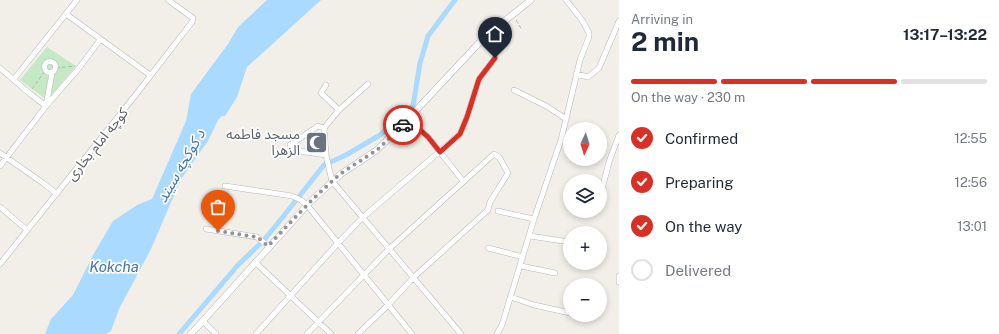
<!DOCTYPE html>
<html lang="en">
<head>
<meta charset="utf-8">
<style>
	:root { --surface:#fff; --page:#f2f2f3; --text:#1f2937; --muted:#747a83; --line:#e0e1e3; --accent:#d93025 }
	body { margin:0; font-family:"Public Sans","Noto Sans Arabic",sans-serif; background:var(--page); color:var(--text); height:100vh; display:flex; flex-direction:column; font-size:15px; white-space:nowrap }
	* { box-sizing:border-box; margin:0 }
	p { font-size:13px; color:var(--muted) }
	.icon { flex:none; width:22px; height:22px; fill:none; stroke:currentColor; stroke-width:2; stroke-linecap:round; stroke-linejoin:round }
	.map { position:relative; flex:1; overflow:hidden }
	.drawer { display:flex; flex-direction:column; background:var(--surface); width:380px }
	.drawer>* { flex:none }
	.needle { width:26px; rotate:184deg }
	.tools { position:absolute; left:563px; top:122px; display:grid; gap:8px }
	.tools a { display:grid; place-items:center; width:44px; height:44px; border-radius:50%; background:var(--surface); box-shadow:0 2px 6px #0003; font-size:20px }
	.pin { position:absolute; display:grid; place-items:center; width:34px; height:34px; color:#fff; margin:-41px -17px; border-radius:50% 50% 50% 0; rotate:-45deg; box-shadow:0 0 4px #0007 }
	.pin .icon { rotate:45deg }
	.courier { position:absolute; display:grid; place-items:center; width:40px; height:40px; margin:-20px; border:3px solid #d93025; border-radius:50%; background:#fff; color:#222; box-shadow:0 1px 5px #0007 }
	.overview em { font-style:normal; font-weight:700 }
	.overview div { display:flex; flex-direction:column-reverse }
	.overview { display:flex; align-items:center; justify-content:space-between; height:68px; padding:0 12px }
	h1 { font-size:26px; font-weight:700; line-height:30px }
	.bar { display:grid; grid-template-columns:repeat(4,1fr); gap:6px 4px; align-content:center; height:48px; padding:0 12px }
	.bar i { height:5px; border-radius:3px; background:var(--line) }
	.bar .active { background:var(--accent) }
	.bar p { grid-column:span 4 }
	ol { padding:0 12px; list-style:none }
	li { display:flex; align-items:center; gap:12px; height:44px }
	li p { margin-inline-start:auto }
	li .icon { padding:4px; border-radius:50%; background:var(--accent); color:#fff; stroke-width:4 }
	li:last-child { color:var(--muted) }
	li i { width:22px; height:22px; border:2px solid var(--line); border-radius:50% }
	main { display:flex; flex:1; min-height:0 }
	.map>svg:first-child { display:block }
	.green { fill:#c5e8c5 }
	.water { fill:#aadaff }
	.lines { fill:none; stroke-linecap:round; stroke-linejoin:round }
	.canal { stroke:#aadaff; stroke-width:5 }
	.minor-casing { stroke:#b5b8bc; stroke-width:6 }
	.tertiary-casing { stroke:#b5b8bc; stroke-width:7 }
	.path { stroke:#9cc7a9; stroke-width:1; stroke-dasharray:4 2; stroke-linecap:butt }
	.minor { stroke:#fff; stroke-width:5 }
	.tertiary { stroke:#fff; stroke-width:6 }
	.done { stroke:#929495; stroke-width:4; stroke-dasharray:0 7.2 }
	.route { stroke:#d93025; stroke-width:5 }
	.labels { text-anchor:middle; stroke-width:3.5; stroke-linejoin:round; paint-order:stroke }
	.worship-label { font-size:14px; fill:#5b616d; stroke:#fff; text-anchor:end }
	.street-label { font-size:14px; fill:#5f6368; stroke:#fff }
	.water-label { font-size:15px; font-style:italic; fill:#4174aa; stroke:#fff }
</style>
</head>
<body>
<main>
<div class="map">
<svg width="619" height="334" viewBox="0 0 619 334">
	<rect width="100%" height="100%" fill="#f1efe8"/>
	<path class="green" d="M 47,47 L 76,66 L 47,100 L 20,80 Z"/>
	<path class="water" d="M 267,0 L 321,0 L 247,67 L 237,97 L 225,116 L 222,116 L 218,120 L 208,141 L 181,179 L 151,249 L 119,309 L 111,331 L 106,334 L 45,334 L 51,319 L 73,295 L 93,255 L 113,221 L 137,205 L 152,199 L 186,121 L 191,94 L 228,44 L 238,27 Z"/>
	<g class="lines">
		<path class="canal" d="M 179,334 L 238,265 L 264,240 L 282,218 L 324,165 L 346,155 L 380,135 L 413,106 L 420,63 L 428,36 L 455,0"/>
		<defs>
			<path id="minor" d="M 66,14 L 150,75
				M44.5 67a5.5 5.5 0 1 1 11 0a5.5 5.5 0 1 1-11 0Z
				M 0,68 L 29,93 L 46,106 L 52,73
				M 576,74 L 588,77 L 599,68 L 619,21
				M 14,79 L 77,0
				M 368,84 L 339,110 L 324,128 L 326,155 L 332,181 L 461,334
				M 326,85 L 321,93 L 339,110
				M 514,90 L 548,107 L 566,119
				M 408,119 L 428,137 L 463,181
				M 324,128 L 318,126 L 290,145 L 290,147 L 299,151 L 326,155
				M 0,153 L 43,183 L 57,194
				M 0,166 L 46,106 L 79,68 L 100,40
				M 225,186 L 292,196 L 301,200 L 307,205 L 412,334
				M 602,189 L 609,162 L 619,135
				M 0,207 L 27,230
				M 498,211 L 534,219
				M 206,229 L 257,237 L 268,246
				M 530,236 L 563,241
				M 488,248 L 523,257
				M 255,262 L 331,334
				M 0,264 L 134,97 L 192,22 L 193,18 L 168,0
				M 521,266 L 555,273
				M 619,276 L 619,282
				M 511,297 L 534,305 L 570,313
				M 579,315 L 590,318
				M 203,321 L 216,334
				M 256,334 L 338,243 L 362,218 L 460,134 L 467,117 L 479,79 L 495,58
				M 307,334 L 389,249 L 494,154 L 499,157 L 508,173 L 490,202 L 488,210 L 414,277 L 388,305 L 358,334
				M 497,334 L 502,325 L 534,219 L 561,140 L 580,60 L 589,37 L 589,33 L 582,20 L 566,0"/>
			<path id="tertiary" d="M 191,334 L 310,202 L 341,174 L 377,150 L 408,119 L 479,43 L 492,31 L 531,0"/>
		</defs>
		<use href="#minor" class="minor-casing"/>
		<use href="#tertiary" class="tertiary-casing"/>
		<path class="path" d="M 516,20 L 522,30
			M 56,68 L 75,66
			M 32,89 L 45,71"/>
		<use href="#minor" class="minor"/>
		<use href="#tertiary" class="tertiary"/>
	</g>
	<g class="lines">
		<path class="done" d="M 218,231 L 257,237 L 268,246 L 310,202 L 330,183 L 340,174 L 377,150 L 403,125"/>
		<path class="route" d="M 403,125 L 408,119 L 428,137 L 440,152 L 460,134 L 467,117 L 479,79 L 495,58"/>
	</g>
	<defs>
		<symbol id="mosque-square" viewBox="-11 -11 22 22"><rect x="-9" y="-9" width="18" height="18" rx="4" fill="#6b7280" stroke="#fff"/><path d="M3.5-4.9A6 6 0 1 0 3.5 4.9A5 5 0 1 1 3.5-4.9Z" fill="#fff"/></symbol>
	</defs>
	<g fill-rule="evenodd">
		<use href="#mosque-square" x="304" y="130" width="25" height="25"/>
	</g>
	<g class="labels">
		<g class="worship-label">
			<text x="300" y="139">مسجد فاطمه<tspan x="300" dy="16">الزهرا</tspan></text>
		</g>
		<g class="street-label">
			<text transform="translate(97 144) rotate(-51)" y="5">کوچه امام بخاری</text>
		</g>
		<g class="water-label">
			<text transform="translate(181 166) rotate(-60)" y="5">د کوکچه سیند</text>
			<text x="114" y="272">Kokcha</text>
		</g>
	</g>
</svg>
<div class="tools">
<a><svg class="needle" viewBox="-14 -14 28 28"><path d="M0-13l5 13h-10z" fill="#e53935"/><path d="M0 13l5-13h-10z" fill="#747a83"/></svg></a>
<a><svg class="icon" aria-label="layers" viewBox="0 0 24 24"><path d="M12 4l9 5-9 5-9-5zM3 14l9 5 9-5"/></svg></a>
<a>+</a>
<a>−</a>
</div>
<div class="pin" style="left:218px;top:231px;background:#ea580c"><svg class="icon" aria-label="bag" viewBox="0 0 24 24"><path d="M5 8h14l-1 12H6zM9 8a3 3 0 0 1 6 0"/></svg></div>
<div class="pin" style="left:495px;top:58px;background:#1f2937"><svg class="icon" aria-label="home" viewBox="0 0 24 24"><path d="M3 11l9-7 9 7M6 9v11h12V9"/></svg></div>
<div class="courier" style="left:403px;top:125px"><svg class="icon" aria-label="car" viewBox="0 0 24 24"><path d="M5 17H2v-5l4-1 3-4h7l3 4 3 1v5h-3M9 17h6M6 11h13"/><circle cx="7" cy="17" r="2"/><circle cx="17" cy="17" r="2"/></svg></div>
</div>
<section class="drawer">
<div class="overview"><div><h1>2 min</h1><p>Arriving in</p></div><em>13:17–13:22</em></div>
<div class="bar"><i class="active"></i><i class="active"></i><i class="active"></i><i></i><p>On the way · 230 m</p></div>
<ol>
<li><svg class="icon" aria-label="check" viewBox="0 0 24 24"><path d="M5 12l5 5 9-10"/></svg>Confirmed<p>12:55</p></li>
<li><svg class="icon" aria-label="check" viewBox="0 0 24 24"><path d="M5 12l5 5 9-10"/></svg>Preparing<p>12:56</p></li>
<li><svg class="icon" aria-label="check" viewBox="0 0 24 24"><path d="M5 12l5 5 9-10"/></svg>On the way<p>13:01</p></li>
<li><i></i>Delivered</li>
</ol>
</section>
</main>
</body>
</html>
